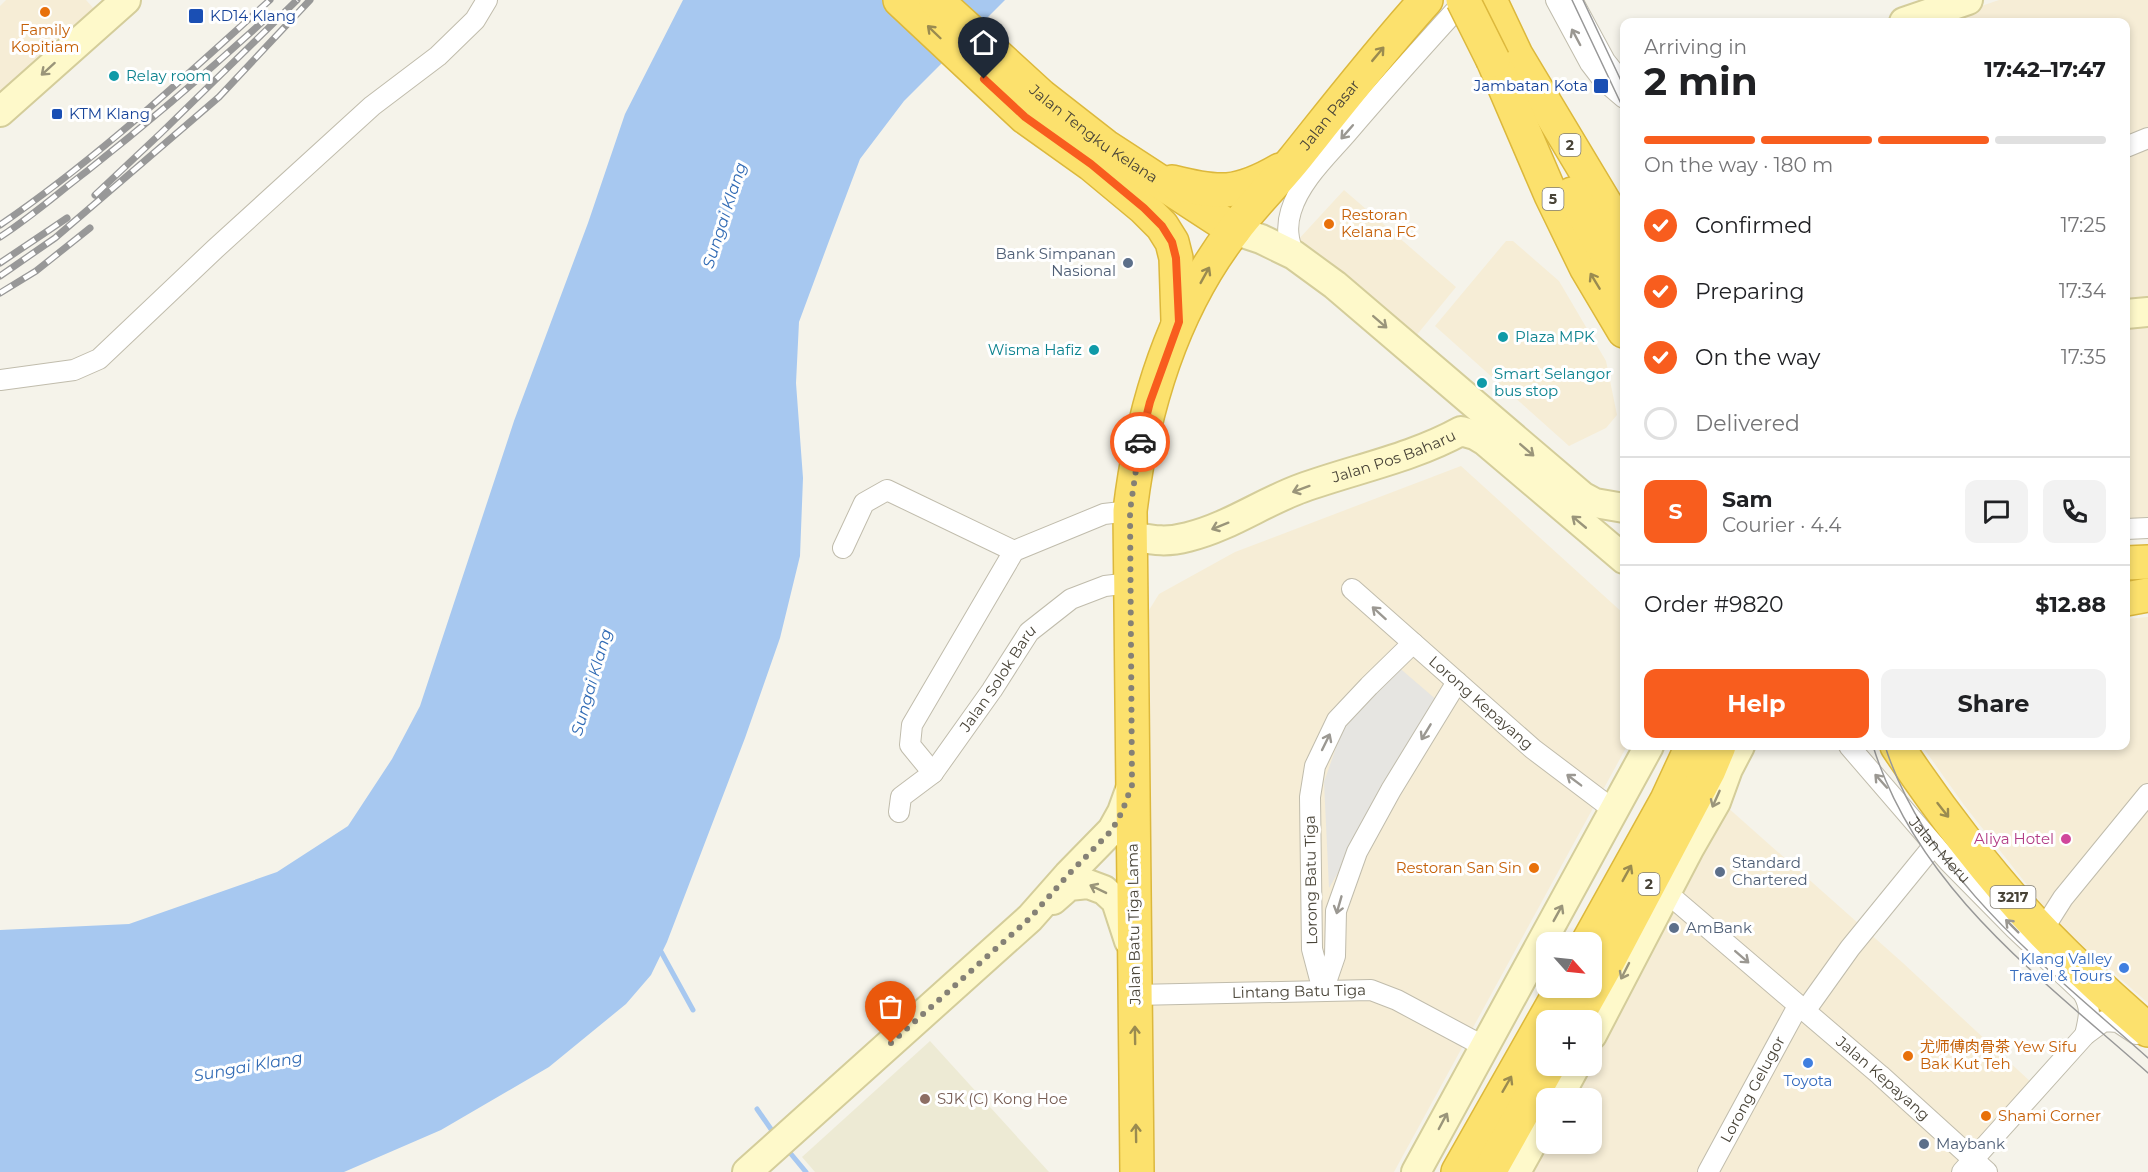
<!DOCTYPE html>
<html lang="en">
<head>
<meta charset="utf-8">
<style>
	:root { --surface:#fff; --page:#f2f2f2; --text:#202124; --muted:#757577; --line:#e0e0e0; --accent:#f85d1e }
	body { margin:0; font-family:Montserrat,"Noto Sans SC",sans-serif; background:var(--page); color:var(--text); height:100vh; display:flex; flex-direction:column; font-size:22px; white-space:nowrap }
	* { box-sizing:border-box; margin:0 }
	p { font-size:20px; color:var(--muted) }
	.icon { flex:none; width:33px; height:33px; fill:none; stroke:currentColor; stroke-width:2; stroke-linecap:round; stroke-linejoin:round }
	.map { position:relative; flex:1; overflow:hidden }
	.details { position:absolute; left:1620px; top:18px; width:510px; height:732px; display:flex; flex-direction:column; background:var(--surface); border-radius:12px; box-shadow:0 3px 9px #0003 }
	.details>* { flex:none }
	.needle { width:39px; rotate:117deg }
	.buttons { position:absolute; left:1536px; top:932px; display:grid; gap:12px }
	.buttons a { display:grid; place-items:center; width:66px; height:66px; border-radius:12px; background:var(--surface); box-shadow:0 3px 9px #0003; font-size:30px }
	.pin { position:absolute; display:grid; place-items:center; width:51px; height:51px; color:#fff; margin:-62px -26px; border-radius:50% 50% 50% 0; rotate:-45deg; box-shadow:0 0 6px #0007 }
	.pin .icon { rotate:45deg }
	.courier { position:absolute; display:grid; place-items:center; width:60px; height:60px; margin:-30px; border:4px solid #f85d1e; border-radius:50%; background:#fff; color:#222; box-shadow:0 2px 8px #0007 }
	.summary em { font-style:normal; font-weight:700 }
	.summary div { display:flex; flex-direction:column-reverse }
	.summary { display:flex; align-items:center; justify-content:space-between; height:102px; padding:0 24px }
	h1 { font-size:39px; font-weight:700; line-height:45px }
	.bar { display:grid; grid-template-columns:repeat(4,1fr); gap:9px 6px; align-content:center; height:72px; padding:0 24px }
	.bar i { height:8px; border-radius:4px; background:var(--line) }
	.bar .current { background:var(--accent) }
	.bar p { grid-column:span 4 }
	.line { display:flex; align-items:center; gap:15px; padding:0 24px; border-top:2px solid var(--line) }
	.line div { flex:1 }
	.round { display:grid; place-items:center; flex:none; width:63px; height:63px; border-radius:12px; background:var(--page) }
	ol { padding:0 24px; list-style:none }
	li { display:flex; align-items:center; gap:18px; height:66px }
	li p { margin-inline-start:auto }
	li .icon { padding:6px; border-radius:50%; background:var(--accent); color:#fff; stroke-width:4 }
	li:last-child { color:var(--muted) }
	li i { width:33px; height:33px; border:3px solid var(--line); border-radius:50% }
	.action { display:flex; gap:12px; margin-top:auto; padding:12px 24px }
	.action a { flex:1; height:69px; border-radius:12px; background:var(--accent); color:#fff; font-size:24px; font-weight:700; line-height:69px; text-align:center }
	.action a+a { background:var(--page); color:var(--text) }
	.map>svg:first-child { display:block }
	.commercial { fill:#f6edd6 }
	.education { fill:#edead4 }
	.parking { fill:#e6e5e1 }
	.water { fill:#a7c8f0 }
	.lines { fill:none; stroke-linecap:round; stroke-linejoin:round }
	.stream { stroke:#a7c8f0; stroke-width:5 }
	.street-casing { stroke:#c0bcac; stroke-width:22 }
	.secondary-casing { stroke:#d4cd9a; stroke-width:32 }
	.highway-casing { stroke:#dcb83c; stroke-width:36 }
	.street { stroke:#fff; stroke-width:20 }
	.secondary { stroke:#fef9ca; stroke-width:28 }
	.highway { stroke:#fce16d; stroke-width:33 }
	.tram { stroke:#989898; stroke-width:1.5 }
	.rail-casing { stroke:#989898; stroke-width:7 }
	.rail { stroke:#fff; stroke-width:4.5; stroke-dasharray:14; stroke-linecap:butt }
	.highway-bridge-casing { stroke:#dcb83c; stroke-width:36; stroke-linecap:butt }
	.highway-bridge { stroke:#fce16d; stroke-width:33 }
	.oneway { stroke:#9a8b50 }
	.oneway2 { stroke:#9b9892 }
	.oneway3 { stroke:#9a957a }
	.done { stroke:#858176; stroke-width:6; stroke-dasharray:0 10.8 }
	.route { stroke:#f85d1e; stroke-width:8 }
	.food-dot { fill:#e8710a; stroke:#fff; stroke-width:2 }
	.transit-dot { fill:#1a4fb4; stroke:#fff; stroke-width:2 }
	.culture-dot { fill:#0f9aa8; stroke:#fff; stroke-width:2 }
	.service-dot { fill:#5c6f8a; stroke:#fff; stroke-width:2 }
	.hotel-dot { fill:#d1479c; stroke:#fff; stroke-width:2 }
	.shop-dot { fill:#3f7fe0; stroke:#fff; stroke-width:2 }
	.education-dot { fill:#8d6e63; stroke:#fff; stroke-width:2 }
	.labels { text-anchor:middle; stroke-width:6; stroke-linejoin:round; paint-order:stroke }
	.shield { fill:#fff; stroke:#807c74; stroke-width:1.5 }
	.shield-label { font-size:14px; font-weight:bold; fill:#494438 }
	.transit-label { font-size:15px; fill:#164399; stroke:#fff; text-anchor:start }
	.food-label { font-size:15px; fill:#c56008; stroke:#fff; text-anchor:start }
	.culture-label { font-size:15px; fill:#0d838f; stroke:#fff; text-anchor:start }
	.street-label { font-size:15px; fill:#494438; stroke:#fff }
	.service-label { font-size:15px; fill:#4e5e75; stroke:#fff; text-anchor:start }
	.hotel-label { font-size:15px; fill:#b23c85; stroke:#fff; text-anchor:end }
	.shop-label { font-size:15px; fill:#366cbe; stroke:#fff; text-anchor:end }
	.education-label { font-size:15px; fill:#785e54; stroke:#fff; text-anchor:start }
	.water-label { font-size:16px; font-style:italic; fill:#316bb5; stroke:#fff }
</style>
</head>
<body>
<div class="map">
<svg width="2148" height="1172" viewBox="0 0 2148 1172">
	<rect width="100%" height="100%" fill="#f5f3ea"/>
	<path class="commercial" d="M 6,0 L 86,0 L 96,11 L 0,97 L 0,6 Z
		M 1999,0 L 2148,0 L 2148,301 L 2126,303 L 2126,22 L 1934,22 Z
		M 1344,190 L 1456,287 L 1411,342 L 1297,241 Z
		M 1506,241 L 1513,241 L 1559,281 L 1606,361 L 1617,415 L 1606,428 L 1569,446 L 1435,326 Z
		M 2148,326 L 2148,520 L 2126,521 L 2126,327 Z
		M 1461,466 L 1624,614 L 1624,746 L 1627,746 L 1394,1172 L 1154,1172 L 1146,615 L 1159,594 L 1235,552 Z
		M 2148,617 L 2148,1003 L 2057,923 L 1964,805 L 1922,746 L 2126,746 L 2126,619 Z
		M 1726,806 L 1903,963 L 2033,1084 L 1953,1172 L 1531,1172 L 1546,1143 L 1592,1143 L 1592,1098 L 1570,1098 L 1587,1065 L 1592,1065 L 1592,1057 Z"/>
	<path class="education" d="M 930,1041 L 1049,1172 L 815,1172 L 802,1157 Z"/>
	<path class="parking" d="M 1396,665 L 1439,702 L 1329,888 L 1324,782 L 1344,725 Z"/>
	<path class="water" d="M 683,0 L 1005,0 L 904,101 L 860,159 L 829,241 L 799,322 L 796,383 L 803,478 L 800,556 L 780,638 L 745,738 L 667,942 L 651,975 L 626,1004 L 549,1067 L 441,1130 L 344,1172 L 0,1172 L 0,930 L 129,924 L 277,872 L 348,826 L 392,759 L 420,706 L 514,421 L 588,223 L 625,114 Z"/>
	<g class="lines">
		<path class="stream" d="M 659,948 L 693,1010
			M 757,1109 L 773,1132
			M 791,1154 L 806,1172"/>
		<defs>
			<g id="street">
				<path d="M 1556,0 L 1590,63 L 1603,80 L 1624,98"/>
				<path d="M 1572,0 L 1605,61 L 1624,85"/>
				<path d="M 2126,147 L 2148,138"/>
				<path d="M 1294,255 C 1288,240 1286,227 1291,211 C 1300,181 1327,156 1347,133 C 1385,88 1425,44 1465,0"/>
				<path d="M 0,380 L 74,370 L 99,359 L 215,249 L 372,106 L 438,56 L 475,20 L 487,0"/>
				<path d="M 2126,529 L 2148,528"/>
				<path d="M 843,548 L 864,503 L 887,490 L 1014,551"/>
				<path id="s1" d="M 1352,589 L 1533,749 L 1615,811"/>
				<path id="s2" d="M 1849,746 L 1949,862 L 2015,929 L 2083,993 C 2092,1008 2089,1018 2085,1035"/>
				<path d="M 933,773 L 910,745 L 912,725 L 1014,551 L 1104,514 L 1130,511"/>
				<path id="s3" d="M 899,812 L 901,797 L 933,773 L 992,690 L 1029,632 L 1071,599 L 1105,586 L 1130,583"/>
				<path id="s4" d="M 1666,892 L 1880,1075 L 1987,1172"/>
				<path d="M 2042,931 L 2063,898 L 2148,794"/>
				<path d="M 1323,991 L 1312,949 L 1310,797 L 1315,766 L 1337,720 L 1369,686 L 1413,643"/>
				<path d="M 1323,991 L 1335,956 L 1336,911 L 1357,852 L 1391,790 L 1457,682"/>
				<path id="s5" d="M 1135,995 L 1371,990 L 1397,1000 L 1483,1046"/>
				<path d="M 1805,1011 L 1850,948 L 1934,845"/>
				<path id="s6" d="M 1708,1172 L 1798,1006"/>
				<path d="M 1962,1172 L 2085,1035 L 2104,1021 L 2118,1022 L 2136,1034"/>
			</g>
			<g id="secondary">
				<path d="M 1904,22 L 1968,0"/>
				<path d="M 0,112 L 126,0"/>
				<path d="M 1234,230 L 1261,239 L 1294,255 L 1335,285 L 1582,496 L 1595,503 L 1624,508"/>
				<path d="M 2126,314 L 2148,312"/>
				<path id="s7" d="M 1130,536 C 1153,540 1165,543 1188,537 C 1229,527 1263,502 1302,488 C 1355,469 1412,458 1461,431 L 1475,435 L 1485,441 L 1624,559"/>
				<path d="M 1053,900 L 1069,886 L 1088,884 L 1104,890 L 1116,901 L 1129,941"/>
				<path d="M 1592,1035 L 1689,849 L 1716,802 L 1728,769 L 1740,746"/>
				<path d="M 1558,1098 L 1576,1065"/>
				<path d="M 747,1172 L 1030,918 L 1068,875 L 1112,830 L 1122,812 L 1131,787"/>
				<path d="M 1416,1172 L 1649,746"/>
				<path d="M 1516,1172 L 1546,1118"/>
			</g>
			<g id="highway">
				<path d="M 900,0 L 1025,117 L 1091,164 L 1144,208 L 1162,226 L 1172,242 L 1176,258 L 1178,321"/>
				<path id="s8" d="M 936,0 L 1041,96 L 1105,146 L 1234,230"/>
				<path d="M 1490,0 L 1516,55 L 1624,235"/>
				<path d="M 1493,60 L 1551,195 L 1586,267 L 1624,331"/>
				<path d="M 1172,182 C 1219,194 1237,195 1280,170"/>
				<path d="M 1572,194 L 1624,283"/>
				<path d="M 2126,563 L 2148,562"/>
				<path d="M 2126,599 L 2148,595"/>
				<path d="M 1897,746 C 1938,808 1992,879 2044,933 C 2077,967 2112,999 2148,1030"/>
				<path d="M 1588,942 L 1667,800 L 1692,746"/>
				<path d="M 1575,1020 L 1606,965 L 1709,770 L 1719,746"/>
				<path id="s9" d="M 1137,1172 L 1130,511 C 1142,411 1171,311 1234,230 C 1252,206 1274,184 1293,161 C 1337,106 1379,52 1426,0"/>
				<path d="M 1458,1172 L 1563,987"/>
				<path d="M 1489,1172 L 1549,1065"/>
			</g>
		</defs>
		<use href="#street" class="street-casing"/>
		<use href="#secondary" class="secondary-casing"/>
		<use href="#highway" class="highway-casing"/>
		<use href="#street" class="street"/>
		<use href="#secondary" class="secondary"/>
		<use href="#highway" class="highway"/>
		<path class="tram" d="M 1572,0 L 1624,110
			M 1583,0 L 1624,87
			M 1873,746 C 1917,888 2041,978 2148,1073
			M 1885,746 C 1928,879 2048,968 2148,1058"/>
		<defs>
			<path id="rail" d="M 95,195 L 161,133 L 297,0
				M 0,225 C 97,159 183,78 270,0
				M 0,237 C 31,217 58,193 87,171 C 150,121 211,69 271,14
				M 0,263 L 67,218
				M 0,276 L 55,238 L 219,97 L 310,0
				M 0,293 L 36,271 L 90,228"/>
		</defs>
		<use href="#rail" class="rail-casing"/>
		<use href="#rail" class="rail"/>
		<defs>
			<path id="highway-bridge" d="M 1463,0 L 1493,60"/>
		</defs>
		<use href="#highway-bridge" class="highway-bridge-casing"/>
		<use href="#highway-bridge" class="highway-bridge"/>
	</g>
	<defs><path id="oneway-shaft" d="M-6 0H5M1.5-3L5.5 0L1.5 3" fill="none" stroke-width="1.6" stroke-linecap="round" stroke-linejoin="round" transform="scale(1.5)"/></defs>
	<g class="oneway">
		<use href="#oneway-shaft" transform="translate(934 32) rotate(-136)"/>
		<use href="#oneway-shaft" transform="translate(1378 54) rotate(-50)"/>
		<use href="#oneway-shaft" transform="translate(1205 275) rotate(-61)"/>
		<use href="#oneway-shaft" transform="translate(1595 281) rotate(-121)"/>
		<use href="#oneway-shaft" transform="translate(1943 810) rotate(52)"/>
		<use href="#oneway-shaft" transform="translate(1627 873) rotate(-61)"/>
		<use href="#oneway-shaft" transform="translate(1135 1035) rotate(-91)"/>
		<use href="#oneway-shaft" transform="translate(1507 1084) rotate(-60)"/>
		<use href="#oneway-shaft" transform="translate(1136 1133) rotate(-91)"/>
	</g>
	<g class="oneway2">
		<use href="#oneway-shaft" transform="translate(1576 37) rotate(-118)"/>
		<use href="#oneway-shaft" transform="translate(1347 132) rotate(131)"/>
		<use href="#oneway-shaft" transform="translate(1379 613) rotate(-138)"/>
		<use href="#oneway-shaft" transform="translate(1426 732) rotate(121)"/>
		<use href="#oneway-shaft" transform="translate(1326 742) rotate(-64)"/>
		<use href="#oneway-shaft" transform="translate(1574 780) rotate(-143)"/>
		<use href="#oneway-shaft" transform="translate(1881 781) rotate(-132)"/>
		<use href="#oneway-shaft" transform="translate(1339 905) rotate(106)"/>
		<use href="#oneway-shaft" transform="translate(2012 926) rotate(-135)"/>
		<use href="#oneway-shaft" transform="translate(1742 957) rotate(41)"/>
	</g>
	<g class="oneway3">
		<use href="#oneway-shaft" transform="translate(48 69) rotate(138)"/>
		<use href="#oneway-shaft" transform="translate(1380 322) rotate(41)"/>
		<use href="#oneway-shaft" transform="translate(1527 450) rotate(41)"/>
		<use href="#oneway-shaft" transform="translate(1301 489) rotate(160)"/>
		<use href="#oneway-shaft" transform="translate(1579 522) rotate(-140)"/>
		<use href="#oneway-shaft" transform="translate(1220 526) rotate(158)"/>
		<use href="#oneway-shaft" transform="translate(1716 799) rotate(114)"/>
		<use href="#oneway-shaft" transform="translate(1098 889) rotate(-154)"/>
		<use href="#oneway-shaft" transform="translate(1558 913) rotate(-61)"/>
		<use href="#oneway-shaft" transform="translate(1625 971) rotate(117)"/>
		<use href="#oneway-shaft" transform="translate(1443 1121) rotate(-62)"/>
	</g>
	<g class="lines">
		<path class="done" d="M 891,1043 L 1030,918 L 1068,875 L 1112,830 L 1122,812 L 1132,785 L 1130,511 L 1140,442"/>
		<path class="route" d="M 984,79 L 1025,117 L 1091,164 L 1144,208 L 1162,226 L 1172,242 L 1176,258 L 1179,322 L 1150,402 L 1140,442"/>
	</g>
	<g class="food-dot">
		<circle cx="45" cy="12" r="6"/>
		<circle cx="1329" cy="224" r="6"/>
		<circle cx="1534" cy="868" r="6"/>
		<circle cx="1908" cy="1056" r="6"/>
		<circle cx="1986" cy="1116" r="6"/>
	</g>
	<g class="transit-dot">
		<rect x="188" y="8" width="16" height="16" rx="3"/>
		<rect x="1593" y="78" width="16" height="16" rx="3"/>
		<rect x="51" y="108" width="12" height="12" rx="3"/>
	</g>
	<g class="culture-dot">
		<circle cx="114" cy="76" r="6"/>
		<circle cx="1503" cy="337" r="6"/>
		<circle cx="1094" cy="350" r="6"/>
		<circle cx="1482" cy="383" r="6"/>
	</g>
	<g class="service-dot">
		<circle cx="1128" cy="263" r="6"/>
		<circle cx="1720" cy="872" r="6"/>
		<circle cx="1674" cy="928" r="6"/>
		<circle cx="1924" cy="1144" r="6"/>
	</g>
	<circle class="hotel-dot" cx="2066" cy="839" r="6"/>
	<g class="shop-dot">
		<circle cx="2124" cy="968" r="6"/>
		<circle cx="1808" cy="1063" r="6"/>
	</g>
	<circle class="education-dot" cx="925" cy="1099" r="6"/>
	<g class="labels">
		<g class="shield">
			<rect x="1559.5" y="134" width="21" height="22" rx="4.5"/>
			<rect x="1542.5" y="188" width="21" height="22" rx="4.5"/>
			<rect x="1638.5" y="873" width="21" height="22" rx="4.5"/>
			<rect x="1990.5" y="886" width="45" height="22" rx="4.5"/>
		</g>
		<g class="shield-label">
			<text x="1570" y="150">2</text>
			<text x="1553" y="204">5</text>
			<text x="1649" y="889">2</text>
			<text x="2013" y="902">3217</text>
		</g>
		<g class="transit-label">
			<text x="210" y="21">KD14 Klang</text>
			<text x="1588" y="91" text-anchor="end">Jambatan Kota</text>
			<text x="69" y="119">KTM Klang</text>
		</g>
		<g class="food-label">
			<text x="45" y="35" text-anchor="middle">Family<tspan x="45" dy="17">Kopitiam</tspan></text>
			<text x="1341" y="220">Restoran<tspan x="1341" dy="17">Kelana FC</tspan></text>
			<text x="1522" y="873" text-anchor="end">Restoran San Sin</text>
			<text x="1920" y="1052">尤师傅肉骨茶 Yew Sifu<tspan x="1920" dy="17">Bak Kut Teh</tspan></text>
			<text x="1998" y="1121">Shami Corner</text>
		</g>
		<g class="culture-label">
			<text x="126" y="81">Relay room</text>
			<text x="1515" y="342">Plaza MPK</text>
			<text x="1082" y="355" text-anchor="end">Wisma Hafiz</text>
			<text x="1494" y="379">Smart Selangor<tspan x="1494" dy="17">bus stop</tspan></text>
		</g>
		<g class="street-label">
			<text dy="5" stroke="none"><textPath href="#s9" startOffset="1114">Jalan Pasar</textPath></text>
			<text dy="5" stroke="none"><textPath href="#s8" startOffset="207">Jalan Tengku Kelana</textPath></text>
			<text dy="5" stroke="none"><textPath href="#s7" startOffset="280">Jalan Pos Baharu</textPath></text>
			<text dy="5" stroke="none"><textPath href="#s3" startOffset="170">Jalan Solok Baru</textPath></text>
			<text dy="5" stroke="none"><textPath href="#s1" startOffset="172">Lorong Kepayang</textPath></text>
			<text dy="5" stroke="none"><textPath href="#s2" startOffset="138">Jalan Meru</textPath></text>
			<text transform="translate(1311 880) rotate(-91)" y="5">Lorong Batu Tiga</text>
			<text transform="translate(1134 924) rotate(-91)" y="5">Jalan Batu Tiga Lama</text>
			<text dy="5" stroke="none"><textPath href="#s5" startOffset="164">Lintang Batu Tiga</textPath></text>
			<text dy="5" stroke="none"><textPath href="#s4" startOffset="286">Jalan Kepayang</textPath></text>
			<text dy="5" stroke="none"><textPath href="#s6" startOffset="94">Lorong Gelugor</textPath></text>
		</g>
		<g class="service-label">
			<text x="1116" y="259" text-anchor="end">Bank Simpanan<tspan x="1116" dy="17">Nasional</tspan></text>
			<text x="1732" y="868">Standard<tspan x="1732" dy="17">Chartered</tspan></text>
			<text x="1686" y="933">AmBank</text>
			<text x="1936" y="1149">Maybank</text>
		</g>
		<g class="hotel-label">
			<text x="2054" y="844">Aliya Hotel</text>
		</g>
		<g class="shop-label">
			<text x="2112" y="964">Klang Valley<tspan x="2112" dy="17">Travel &amp; Tours</tspan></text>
			<text x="1808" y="1086" text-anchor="middle">Toyota</text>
		</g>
		<g class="education-label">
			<text x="937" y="1104">SJK (C) Kong Hoe</text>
		</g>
		<g class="water-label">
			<text transform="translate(724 215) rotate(-72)" y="6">Sungai Klang</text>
			<text transform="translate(591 682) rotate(-74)" y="6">Sungai Klang</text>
			<text transform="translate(248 1066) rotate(-10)" y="6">Sungai Klang</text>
		</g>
	</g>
</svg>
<div class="buttons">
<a><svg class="needle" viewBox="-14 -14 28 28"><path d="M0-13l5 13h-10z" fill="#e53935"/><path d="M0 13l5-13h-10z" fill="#757577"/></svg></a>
<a>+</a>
<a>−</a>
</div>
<div class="pin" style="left:891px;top:1043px;background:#ea580c"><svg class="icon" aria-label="bag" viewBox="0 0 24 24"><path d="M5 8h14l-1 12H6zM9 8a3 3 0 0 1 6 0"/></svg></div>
<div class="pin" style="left:984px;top:79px;background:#1f2937"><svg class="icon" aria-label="home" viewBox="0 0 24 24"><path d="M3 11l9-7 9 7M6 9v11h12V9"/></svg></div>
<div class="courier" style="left:1140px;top:442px"><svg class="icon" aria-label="car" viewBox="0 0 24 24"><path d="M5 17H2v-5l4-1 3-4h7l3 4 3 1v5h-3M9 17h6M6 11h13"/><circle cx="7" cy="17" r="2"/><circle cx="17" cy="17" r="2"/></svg></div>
<section class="details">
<div class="summary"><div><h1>2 min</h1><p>Arriving in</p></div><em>17:42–17:47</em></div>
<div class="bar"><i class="current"></i><i class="current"></i><i class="current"></i><i></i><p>On the way · 180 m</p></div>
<ol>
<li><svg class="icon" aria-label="check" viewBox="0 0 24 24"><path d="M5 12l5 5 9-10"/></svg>Confirmed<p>17:25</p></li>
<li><svg class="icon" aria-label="check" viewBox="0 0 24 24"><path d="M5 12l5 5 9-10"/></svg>Preparing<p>17:34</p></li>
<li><svg class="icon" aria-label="check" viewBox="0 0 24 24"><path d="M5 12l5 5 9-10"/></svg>On the way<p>17:35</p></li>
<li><i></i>Delivered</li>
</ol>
<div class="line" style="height:108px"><b class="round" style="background:var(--accent);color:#fff">S</b><div><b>Sam</b><p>Courier · 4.4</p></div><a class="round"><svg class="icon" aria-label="chat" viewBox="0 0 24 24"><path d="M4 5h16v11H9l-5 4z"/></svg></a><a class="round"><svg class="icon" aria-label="phone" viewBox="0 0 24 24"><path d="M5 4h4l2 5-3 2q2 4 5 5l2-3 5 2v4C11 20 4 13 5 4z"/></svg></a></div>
<div class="line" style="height:78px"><div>Order #9820</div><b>$12.88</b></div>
<div class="action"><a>Help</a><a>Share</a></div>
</section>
</div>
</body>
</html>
